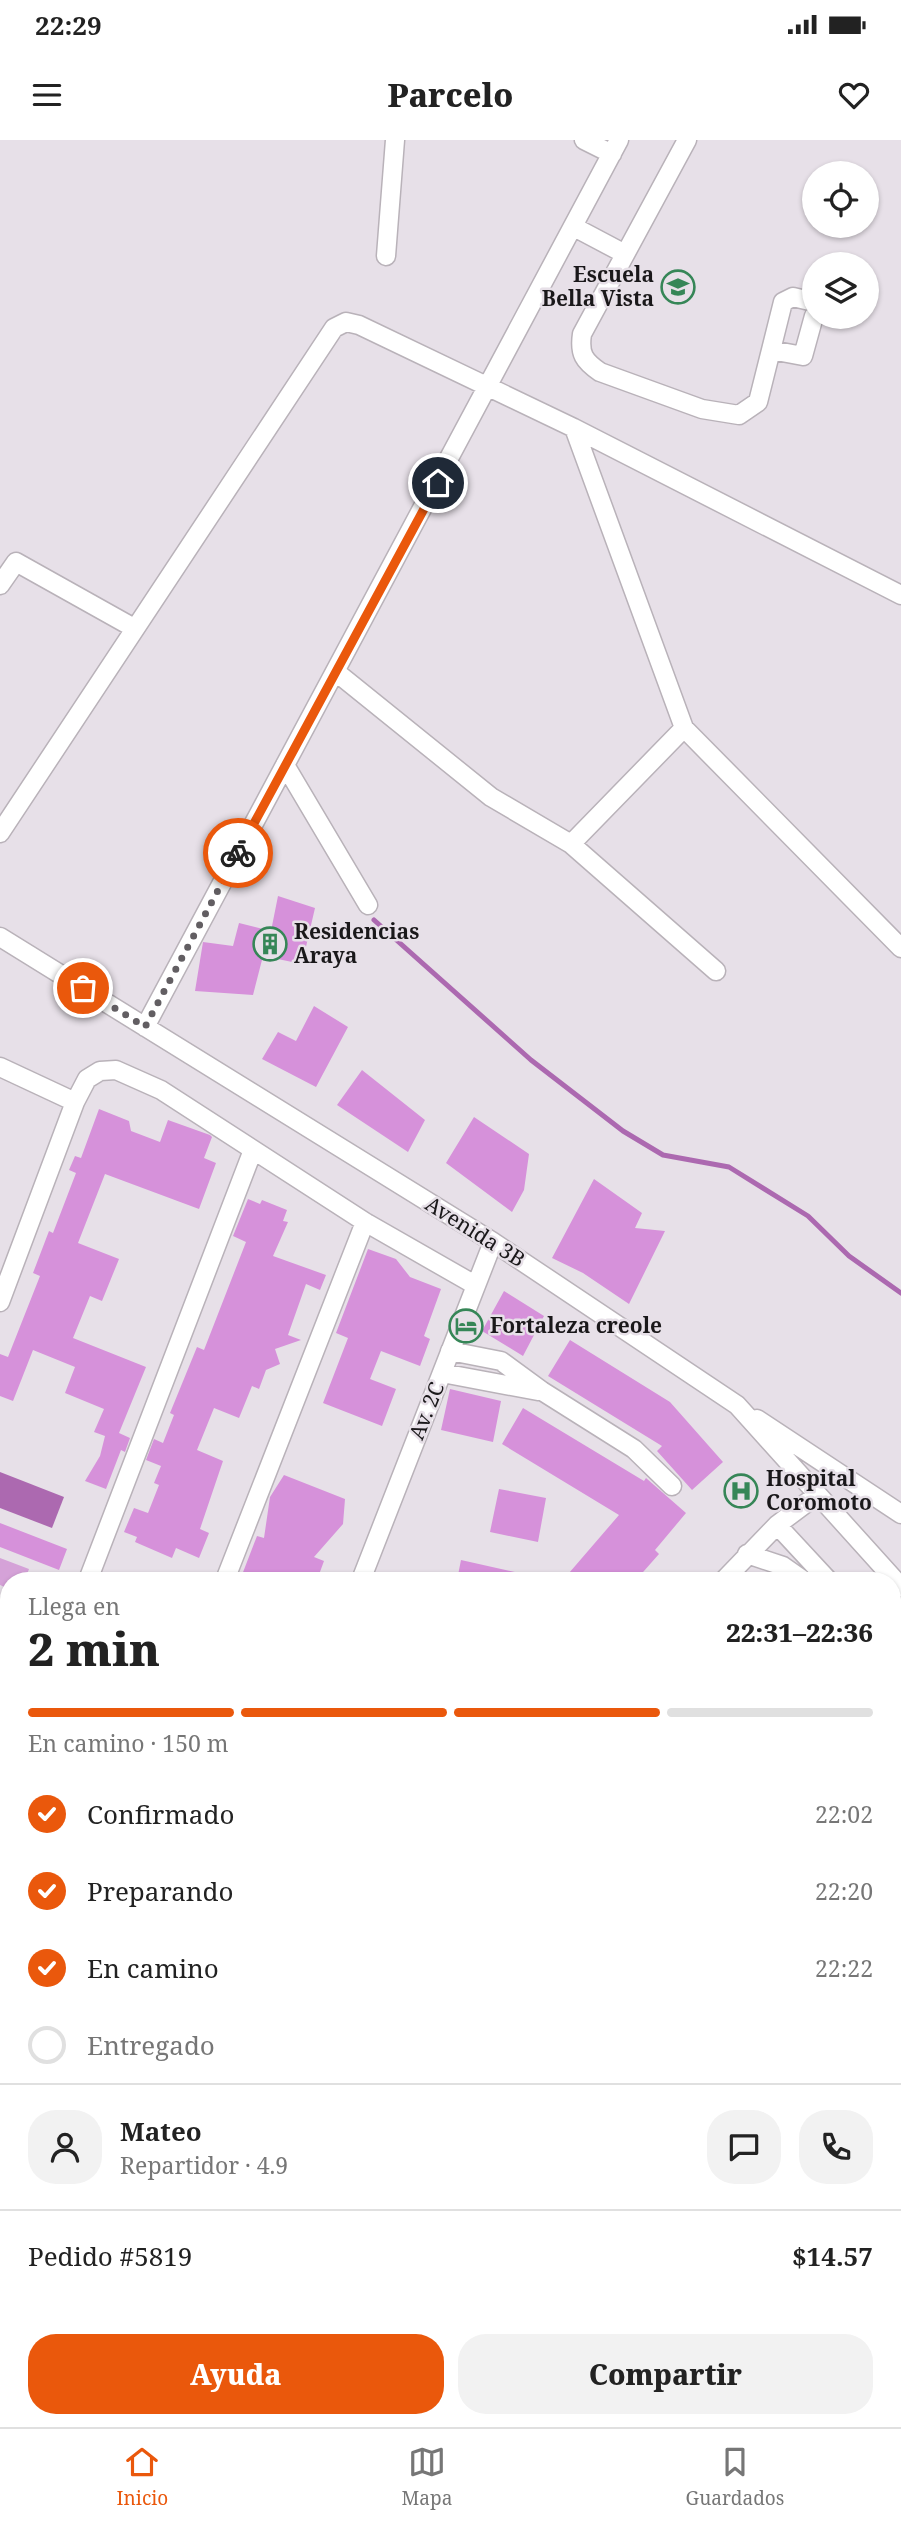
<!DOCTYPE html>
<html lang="es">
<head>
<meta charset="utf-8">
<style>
	:root { --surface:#fff; --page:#f2f2f2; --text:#222; --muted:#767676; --line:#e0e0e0; --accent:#ea580c }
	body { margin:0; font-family:"Noto Serif",serif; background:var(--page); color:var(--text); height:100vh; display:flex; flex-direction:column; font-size:26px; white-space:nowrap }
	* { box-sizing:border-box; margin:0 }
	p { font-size:23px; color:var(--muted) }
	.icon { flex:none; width:38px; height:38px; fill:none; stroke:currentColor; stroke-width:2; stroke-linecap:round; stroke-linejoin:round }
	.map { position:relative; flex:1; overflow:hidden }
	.drawer { position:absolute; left:0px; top:1432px; width:901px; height:856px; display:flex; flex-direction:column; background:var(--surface); border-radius:28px 28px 0 0; box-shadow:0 2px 5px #0004 }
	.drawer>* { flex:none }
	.buttons { position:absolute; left:802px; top:21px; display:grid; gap:14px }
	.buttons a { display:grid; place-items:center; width:77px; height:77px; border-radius:50%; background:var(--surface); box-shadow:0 2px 5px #0004; font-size:35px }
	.pin { position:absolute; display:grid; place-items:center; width:60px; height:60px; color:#fff; margin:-30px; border:4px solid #fff; border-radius:50%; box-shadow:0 2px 7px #0007 }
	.courier { position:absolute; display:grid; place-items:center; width:70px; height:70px; margin:-35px; border:5px solid #ea580c; border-radius:50%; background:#fff; color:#222; box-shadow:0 2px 9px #0007 }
	.overview em { font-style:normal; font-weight:800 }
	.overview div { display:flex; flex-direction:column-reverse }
	.overview { display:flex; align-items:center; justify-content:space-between; height:119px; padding:0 28px }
	h1 { font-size:46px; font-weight:800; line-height:52px }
	.bar { display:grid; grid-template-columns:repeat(4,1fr); gap:10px 7px; align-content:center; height:84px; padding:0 28px }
	.bar i { height:9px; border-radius:5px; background:var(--line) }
	.bar .active { background:var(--accent) }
	.bar p { grid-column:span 4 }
	.line { display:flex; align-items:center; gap:18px; padding:0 28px; border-top:2px solid var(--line) }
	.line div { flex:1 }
	.round { display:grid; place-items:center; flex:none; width:74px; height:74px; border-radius:28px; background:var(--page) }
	ol { padding:0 28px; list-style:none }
	li { display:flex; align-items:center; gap:21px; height:77px }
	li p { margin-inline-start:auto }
	li .icon { padding:7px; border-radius:50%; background:var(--accent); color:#fff; stroke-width:4 }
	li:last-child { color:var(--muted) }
	li i { width:38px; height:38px; border:4px solid var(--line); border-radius:50% }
	.cta { display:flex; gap:14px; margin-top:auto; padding:14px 28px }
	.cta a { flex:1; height:80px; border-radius:28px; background:var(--accent); color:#fff; font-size:28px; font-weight:800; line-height:80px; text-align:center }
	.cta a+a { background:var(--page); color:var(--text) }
	.status { display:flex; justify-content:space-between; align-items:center; height:49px; padding:0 35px; background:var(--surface); direction:ltr }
	.status svg { height:19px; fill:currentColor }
	header { display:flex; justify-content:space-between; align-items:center; height:91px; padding:0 28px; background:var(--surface); font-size:32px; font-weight:800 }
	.menu { display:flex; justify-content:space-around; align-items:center; height:98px; border-top:2px solid var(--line); background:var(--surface); font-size:19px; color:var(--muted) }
	.menu a { display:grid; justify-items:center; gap:4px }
	.menu .active { color:var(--accent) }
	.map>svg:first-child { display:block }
	.green { fill:#d5a2d8 }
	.water { fill:#ac69b0 }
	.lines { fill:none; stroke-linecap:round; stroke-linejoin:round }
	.stream { stroke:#ac69b0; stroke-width:5 }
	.building { fill:#d691da }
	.minor-casing { stroke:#b9b2b9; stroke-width:21 }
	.minor { stroke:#fff; stroke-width:18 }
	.done { stroke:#625e62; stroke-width:7; stroke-dasharray:0 12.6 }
	.route { stroke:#ea580c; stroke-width:9 }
	.labels { text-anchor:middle; stroke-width:5; stroke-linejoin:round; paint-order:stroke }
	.poi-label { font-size:21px; font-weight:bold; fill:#1a181a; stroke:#e7e0e8; text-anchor:start }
	.street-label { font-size:21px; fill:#1a181a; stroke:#e7e0e8 }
</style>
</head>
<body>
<div class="status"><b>22:29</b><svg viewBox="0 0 49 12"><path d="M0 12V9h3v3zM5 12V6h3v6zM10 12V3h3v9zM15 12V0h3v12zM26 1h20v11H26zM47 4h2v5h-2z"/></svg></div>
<header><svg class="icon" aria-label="menu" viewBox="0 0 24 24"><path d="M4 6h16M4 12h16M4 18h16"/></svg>Parcelo<svg class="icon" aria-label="heart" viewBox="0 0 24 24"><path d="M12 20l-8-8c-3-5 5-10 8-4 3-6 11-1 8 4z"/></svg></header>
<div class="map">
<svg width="901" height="2287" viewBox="0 0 901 2287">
	<rect width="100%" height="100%" fill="#e7e0e8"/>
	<path class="green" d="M 0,1418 L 29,1429 L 25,1440 L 9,1440 L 9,1449 L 0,1445 Z
		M 0,1464 L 9,1467 L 4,1492 L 0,1491 Z"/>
	<path class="water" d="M 0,1332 L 64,1357 L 52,1388 L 0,1368 Z"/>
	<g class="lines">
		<path class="stream" d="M 374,780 L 531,920 L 623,991 L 663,1015 L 729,1027 L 808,1076 L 849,1116 L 901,1153"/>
	</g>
	<path class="building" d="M 278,756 L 315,768 L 302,824 L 263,816 L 253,855 L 195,851 L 203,802 L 233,806 L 239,783 L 271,791 Z
		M 314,866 L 348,887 L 316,947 L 262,919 L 278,892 L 296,901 Z
		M 362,930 L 425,980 L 408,1012 L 337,965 Z
		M 99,969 L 129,981 L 131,991 L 160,1002 L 168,980 L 210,995 L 212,997 L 204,1018 L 216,1023 L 199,1069 L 105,1034 L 78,1103 L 119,1119 L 102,1161 L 90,1156 L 73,1198 L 146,1227 L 119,1293 L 130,1298 L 125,1312 L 121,1310 L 106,1349 L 85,1341 L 100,1316 L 105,1296 L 94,1292 L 104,1269 L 65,1253 L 75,1227 L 33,1210 L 13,1261 L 0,1256 L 0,1214 L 8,1217 L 40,1136 L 33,1133 L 49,1091 L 53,1093 L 76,1033 L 69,1030 L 75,1016 L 81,1018 Z
		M 474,977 L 529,1014 L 524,1050 L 512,1072 L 446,1023 Z
		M 594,1039 L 642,1073 L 635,1088 L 665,1091 L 629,1164 L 583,1133 L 552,1118 Z
		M 248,1059 L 260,1064 L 262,1060 L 287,1070 L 283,1081 L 288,1082 L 273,1116 L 326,1135 L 320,1150 L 306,1144 L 288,1195 L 301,1200 L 275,1209 L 280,1224 L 266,1230 L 259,1249 L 252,1246 L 239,1278 L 214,1268 L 197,1310 L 223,1321 L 200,1389 L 209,1393 L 199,1418 L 176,1408 L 172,1418 L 135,1402 L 137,1397 L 124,1392 L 134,1368 L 148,1373 L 159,1345 L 154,1343 L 161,1326 L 146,1320 L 154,1299 L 163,1303 L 174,1275 L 170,1273 L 197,1207 L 204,1210 L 246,1102 L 233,1096 Z
		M 368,1109 L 396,1119 L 410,1137 L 441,1149 L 424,1196 L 430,1199 L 420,1226 L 381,1211 L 370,1239 L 396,1249 L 382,1286 L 323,1263 L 348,1198 L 336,1193 Z
		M 504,1151 L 544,1176 L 523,1216 L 482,1191 Z
		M 570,1200 L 670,1262 L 723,1322 L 692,1350 L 657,1311 L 662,1306 L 548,1236 Z
		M 450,1249 L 501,1261 L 493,1302 L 441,1290 Z
		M 523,1268 L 644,1341 L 646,1338 L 686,1373 L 655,1410 L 659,1414 L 636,1440 L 563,1440 L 619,1375 L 502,1304 Z
		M 284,1335 L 345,1359 L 343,1384 L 314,1417 L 324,1421 L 317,1440 L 240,1440 L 257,1396 L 264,1398 L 270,1357 Z
		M 499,1349 L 546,1358 L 538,1402 L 490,1392 Z
		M 0,1383 L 67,1409 L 59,1430 L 0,1407 Z
		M 461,1420 L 524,1434 L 524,1440 L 457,1440 Z"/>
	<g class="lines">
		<defs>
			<path id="minor" d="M 584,0 L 612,14
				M 687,0 L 582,194 C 579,214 584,221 600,232 L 702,269 L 739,275 L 758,262 L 783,162 L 793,157 L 814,162
				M 574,87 L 625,114
				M 386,116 L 395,0
				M 771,210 L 803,216 L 814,176
				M 574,288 L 684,588 L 901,808
				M 0,445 L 16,422 L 134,488
				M 336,532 L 491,657 L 571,704 L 716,831
				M 285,625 L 368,765
				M 0,693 L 334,188 L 346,182 L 359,185 L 574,288 L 901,455
				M 571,704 L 684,588
				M 0,797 L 493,1102 L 737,1265 L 901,1447
				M 145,887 L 619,0
				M 0,927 L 75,962
				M 0,1162 L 75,962 L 87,939 L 100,931 L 116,930 L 161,950 L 365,1082 L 475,1145
				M 450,1211 L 501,1221 L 542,1251 L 634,1309 L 672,1346
				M 442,1233 L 538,1251
				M 757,1279 L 901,1374
				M 777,1385 L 828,1440
				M 747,1414 L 783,1426 L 803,1440
				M 88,1440 L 253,1010
				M 225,1440 L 365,1082
				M 361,1440 L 493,1102
				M 724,1440 L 777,1385 L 817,1355
				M 892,1522 L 901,1531
				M 0,1526 L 9,1529
				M 0,1647 L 9,1651
				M 0,1778 L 9,1781
				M 892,1887 L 901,1873
				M 0,2061 L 9,2064
				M 324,2278 L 332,2287
				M 885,2278 L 897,2287
				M 235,2287 L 238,2278
				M 449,2287 L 453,2278"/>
		</defs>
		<use href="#minor" class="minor-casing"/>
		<use href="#minor" class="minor"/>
	</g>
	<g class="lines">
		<path class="done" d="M 83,848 L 145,887 L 238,713"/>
		<path class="route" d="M 238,713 L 438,343"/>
	</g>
	<defs>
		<symbol id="school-ring" viewBox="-11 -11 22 22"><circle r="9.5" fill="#e7e0e8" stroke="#368657" stroke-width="1.5"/><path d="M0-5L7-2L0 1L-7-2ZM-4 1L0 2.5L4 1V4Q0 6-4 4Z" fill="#368657"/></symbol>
		<symbol id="building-ring" viewBox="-11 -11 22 22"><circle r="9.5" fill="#e7e0e8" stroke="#368657" stroke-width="1.5"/><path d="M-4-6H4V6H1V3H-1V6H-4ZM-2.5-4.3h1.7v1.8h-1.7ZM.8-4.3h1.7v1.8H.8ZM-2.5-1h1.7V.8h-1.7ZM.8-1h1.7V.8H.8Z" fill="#368657"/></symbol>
		<symbol id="hotel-ring" viewBox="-11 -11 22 22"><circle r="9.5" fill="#e7e0e8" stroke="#368657" stroke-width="1.5"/><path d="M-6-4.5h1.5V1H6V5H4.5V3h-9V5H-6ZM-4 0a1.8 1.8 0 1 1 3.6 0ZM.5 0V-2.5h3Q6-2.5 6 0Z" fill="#368657"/></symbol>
		<symbol id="hospital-ring" viewBox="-11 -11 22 22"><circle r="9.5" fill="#e7e0e8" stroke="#368657" stroke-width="1.5"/><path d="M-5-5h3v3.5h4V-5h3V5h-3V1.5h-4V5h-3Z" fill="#368657"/></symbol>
	</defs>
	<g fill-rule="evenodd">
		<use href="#school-ring" x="659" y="128" width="38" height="38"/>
		<use href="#building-ring" x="251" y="785" width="38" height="38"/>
		<use href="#hotel-ring" x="447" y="1167" width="38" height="38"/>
		<use href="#hospital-ring" x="722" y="1332" width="38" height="38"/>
	</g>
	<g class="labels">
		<g class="poi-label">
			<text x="654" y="142" text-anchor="end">Escuela<tspan x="654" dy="24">Bella Vista</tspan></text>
			<text x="294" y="799">Residencias<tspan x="294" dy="24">Araya</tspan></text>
			<text x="490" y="1193">Fortaleza creole</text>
			<text x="766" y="1346">Hospital<tspan x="766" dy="24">Coromoto</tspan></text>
		</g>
		<g class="street-label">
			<text transform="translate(475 1092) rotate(32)" y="7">Avenida 3B</text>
			<text transform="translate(427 1271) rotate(-68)" y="7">Av. 2C</text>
		</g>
	</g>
</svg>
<div class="buttons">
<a><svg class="icon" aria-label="locate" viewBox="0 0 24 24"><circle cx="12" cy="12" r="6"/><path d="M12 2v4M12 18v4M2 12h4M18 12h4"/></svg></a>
<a><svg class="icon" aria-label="layers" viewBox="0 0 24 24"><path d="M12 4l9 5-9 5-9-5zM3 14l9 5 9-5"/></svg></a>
</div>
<div class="pin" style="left:83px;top:848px;background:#ea580c"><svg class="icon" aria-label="bag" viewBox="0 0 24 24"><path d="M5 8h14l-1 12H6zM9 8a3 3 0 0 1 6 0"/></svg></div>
<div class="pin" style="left:438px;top:343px;background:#1f2937"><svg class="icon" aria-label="home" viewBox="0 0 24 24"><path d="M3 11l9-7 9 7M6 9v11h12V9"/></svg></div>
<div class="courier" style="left:238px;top:713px"><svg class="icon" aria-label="bike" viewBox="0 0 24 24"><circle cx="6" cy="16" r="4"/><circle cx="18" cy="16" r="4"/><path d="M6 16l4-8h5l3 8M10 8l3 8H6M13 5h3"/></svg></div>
<section class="drawer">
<div class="overview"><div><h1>2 min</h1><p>Llega en</p></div><em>22:31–22:36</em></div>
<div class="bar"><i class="active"></i><i class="active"></i><i class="active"></i><i></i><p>En camino · 150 m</p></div>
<ol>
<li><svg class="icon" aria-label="check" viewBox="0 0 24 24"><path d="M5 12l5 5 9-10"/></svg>Confirmado<p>22:02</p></li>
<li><svg class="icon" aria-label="check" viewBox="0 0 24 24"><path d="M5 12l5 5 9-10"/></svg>Preparando<p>22:20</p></li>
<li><svg class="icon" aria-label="check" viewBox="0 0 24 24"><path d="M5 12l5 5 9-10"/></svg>En camino<p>22:22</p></li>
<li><i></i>Entregado</li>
</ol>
<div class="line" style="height:126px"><a class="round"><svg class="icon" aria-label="person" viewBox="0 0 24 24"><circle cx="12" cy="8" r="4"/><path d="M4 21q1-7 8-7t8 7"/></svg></a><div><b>Mateo</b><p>Repartidor · 4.9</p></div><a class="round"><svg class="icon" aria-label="chat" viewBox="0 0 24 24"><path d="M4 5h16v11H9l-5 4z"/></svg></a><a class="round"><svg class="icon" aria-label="phone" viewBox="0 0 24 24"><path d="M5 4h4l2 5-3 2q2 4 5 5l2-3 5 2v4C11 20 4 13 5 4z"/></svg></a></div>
<div class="line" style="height:91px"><div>Pedido #5819</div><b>$14.57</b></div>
<div class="cta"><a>Ayuda</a><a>Compartir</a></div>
</section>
</div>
<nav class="menu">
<a class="active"><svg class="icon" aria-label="home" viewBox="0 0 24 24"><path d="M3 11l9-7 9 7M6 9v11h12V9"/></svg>Inicio</a>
<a><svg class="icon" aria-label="map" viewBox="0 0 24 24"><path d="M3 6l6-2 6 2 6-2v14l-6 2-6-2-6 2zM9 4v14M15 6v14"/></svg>Mapa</a>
<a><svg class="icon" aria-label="saved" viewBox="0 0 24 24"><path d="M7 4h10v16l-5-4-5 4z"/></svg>Guardados</a>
</nav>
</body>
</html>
